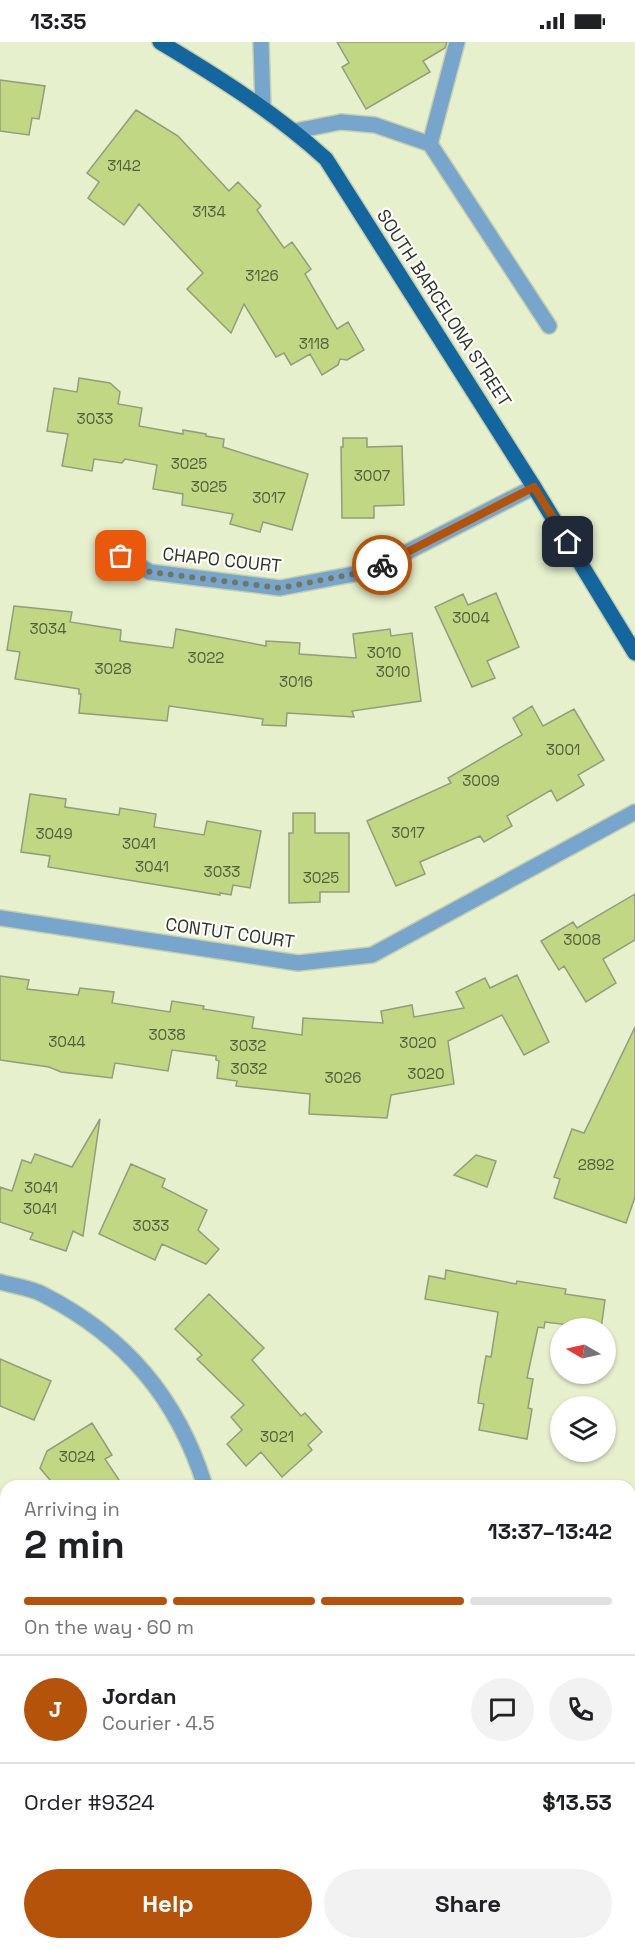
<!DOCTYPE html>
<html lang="en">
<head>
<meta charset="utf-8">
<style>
	:root { --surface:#fff; --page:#f2f2f2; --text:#202124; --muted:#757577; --line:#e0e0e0; --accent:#b45309 }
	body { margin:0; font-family:"Space Grotesk",sans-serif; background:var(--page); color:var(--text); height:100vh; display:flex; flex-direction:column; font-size:22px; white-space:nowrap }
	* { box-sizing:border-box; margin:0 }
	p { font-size:20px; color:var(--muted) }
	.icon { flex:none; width:33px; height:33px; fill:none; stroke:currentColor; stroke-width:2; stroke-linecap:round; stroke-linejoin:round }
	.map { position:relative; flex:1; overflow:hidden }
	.drawer { position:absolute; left:0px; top:1438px; width:636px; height:470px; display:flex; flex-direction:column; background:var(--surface); border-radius:18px 18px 0 0; box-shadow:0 2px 4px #0004 }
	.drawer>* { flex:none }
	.needle { width:39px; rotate:279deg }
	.buttons { position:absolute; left:550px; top:1276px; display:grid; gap:12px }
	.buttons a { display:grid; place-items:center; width:66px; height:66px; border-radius:50%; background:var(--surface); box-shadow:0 2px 4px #0004; font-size:30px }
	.pin { position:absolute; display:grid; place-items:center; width:51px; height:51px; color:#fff; margin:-26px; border-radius:12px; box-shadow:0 3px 9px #0006 }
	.courier { position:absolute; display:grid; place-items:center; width:60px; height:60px; margin:-30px; border:4px solid #b45309; border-radius:50%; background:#fff; color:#222; box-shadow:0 2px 8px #0007 }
	.summary em { font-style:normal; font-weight:600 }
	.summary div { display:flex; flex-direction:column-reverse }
	.summary { display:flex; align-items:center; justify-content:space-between; height:102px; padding:0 24px }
	h1 { font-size:39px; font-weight:600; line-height:45px }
	.bar { display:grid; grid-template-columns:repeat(4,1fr); gap:9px 6px; align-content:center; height:72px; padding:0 24px }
	.bar i { height:8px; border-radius:4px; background:var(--line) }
	.bar .current { background:var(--accent) }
	.bar p { grid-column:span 4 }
	.line { display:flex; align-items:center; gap:15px; padding:0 24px; border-top:2px solid var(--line) }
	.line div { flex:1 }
	.round { display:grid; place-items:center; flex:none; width:63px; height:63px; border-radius:32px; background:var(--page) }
	.button { display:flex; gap:12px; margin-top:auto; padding:12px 24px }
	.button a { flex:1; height:69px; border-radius:36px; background:var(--accent); color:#fff; font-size:24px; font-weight:600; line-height:69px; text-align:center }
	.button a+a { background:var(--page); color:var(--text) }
	.status { display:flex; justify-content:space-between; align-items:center; height:42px; padding:0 30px; background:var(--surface); direction:ltr }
	.status svg { height:16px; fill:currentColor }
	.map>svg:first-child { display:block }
	.green { fill:#bccb92 }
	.building { fill:#c1d784; stroke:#939c7c; stroke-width:1.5 }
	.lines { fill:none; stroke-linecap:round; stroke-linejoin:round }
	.minor-casing { stroke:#c5ceaf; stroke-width:18 }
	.major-casing { stroke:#c5ceaf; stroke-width:18 }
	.minor { stroke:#77a5cc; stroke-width:15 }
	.major { stroke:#14679e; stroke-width:15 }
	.done { stroke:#707660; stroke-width:6; stroke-dasharray:0 10.8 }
	.route { stroke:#b45309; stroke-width:8 }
	.labels { text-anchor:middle; stroke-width:4.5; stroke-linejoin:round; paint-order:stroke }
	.number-label { font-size:15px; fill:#545d3e }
	.street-label { font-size:18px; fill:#303426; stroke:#fff }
</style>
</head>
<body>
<div class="status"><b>13:35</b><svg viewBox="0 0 49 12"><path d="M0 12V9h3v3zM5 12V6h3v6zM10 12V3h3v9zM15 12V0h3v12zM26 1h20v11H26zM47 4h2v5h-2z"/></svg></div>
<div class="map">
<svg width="635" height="1907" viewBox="0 0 635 1907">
	<rect width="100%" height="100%" fill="#e6f0cd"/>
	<path class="green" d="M 0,1656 L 6,1664 L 6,1902 L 114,1902 L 110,1907 L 0,1907 Z"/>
	<path class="building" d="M 337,0 L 447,0 L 445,6 L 423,19 L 430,30 L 366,67 L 342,25 L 349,21 Z
		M 0,38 L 45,44 L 39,77 L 32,76 L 29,93 L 0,89 Z
		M 136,68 L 178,94 L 229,149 L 238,140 L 261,164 L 257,168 L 284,206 L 292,200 L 311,227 L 305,232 L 337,287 L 348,280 L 364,308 L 347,318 L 340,317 L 338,323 L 322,333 L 310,312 L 291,323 L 284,311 L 276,315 L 244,262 L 231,291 L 187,247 L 203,231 L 139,162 L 124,183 L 88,156 L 99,140 L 87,131 Z
		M 79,336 L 110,341 L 120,350 L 118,362 L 142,366 L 139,384 L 183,392 L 183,388 L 206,392 L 206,394 L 224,397 L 223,405 L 308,432 L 292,488 L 263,480 L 260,490 L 230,482 L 233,472 L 182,463 L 183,452 L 153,447 L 157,423 L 125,417 L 122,421 L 94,417 L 92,429 L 62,424 L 68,392 L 47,389 L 54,346 L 77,350 Z
		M 343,396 L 367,396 L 367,405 L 402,404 L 404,463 L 374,464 L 374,476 L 342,476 L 341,405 L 343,405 Z
		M 496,551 L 519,605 L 487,619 L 495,636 L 472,645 L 435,565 L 463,552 L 468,563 Z
		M 14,564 L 72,570 L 70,580 L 121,588 L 120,599 L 173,606 L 176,587 L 266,604 L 266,599 L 300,601 L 299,612 L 356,616 L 353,592 L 390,587 L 391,594 L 412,591 L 421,659 L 352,669 L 354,675 L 287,671 L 286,684 L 262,683 L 263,677 L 169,664 L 167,679 L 79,671 L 81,652 L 79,652 L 79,647 L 15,637 L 20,610 L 7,608 Z
		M 532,664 L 543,684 L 574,667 L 604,718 L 578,733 L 584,743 L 557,759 L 551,748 L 507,774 L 512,784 L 484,800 L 480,794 L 420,820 L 425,832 L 396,844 L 367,779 L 451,741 L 448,736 L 522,693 L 513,676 Z
		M 30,752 L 66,757 L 65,765 L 119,773 L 120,766 L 156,772 L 154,785 L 204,793 L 207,779 L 261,789 L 250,846 L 233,843 L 231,853 L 220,851 L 220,853 L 48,825 L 50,814 L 21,810 Z
		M 293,771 L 315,771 L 315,791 L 349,791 L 349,850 L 320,850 L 320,860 L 289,861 L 289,791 L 293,791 Z
		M 635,852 L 635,898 L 603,917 L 616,941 L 586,960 L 564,924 L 559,928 L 541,899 L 573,880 L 577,886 Z
		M 517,933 L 549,1000 L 524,1013 L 502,973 L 448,999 L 454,1042 L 391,1053 L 387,1076 L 309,1072 L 310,1052 L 236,1044 L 237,1039 L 217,1036 L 219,1019 L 216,1018 L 216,1014 L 172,1008 L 168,1029 L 115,1021 L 112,1036 L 61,1030 L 49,1025 L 0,1018 L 0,934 L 29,938 L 27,947 L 78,953 L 80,946 L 114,950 L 112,961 L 170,970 L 172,959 L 204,964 L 203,967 L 254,975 L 252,986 L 302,993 L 303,976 L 383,981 L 381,969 L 412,963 L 414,975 L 464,966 L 456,950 L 485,936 L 490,946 Z
		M 635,985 L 635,1155 L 626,1181 L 554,1156 L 560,1137 L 554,1135 L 572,1087 L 584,1091 Z
		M 100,1077 L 83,1194 L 73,1189 L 66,1209 L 30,1197 L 33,1191 L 0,1180 L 0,1145 L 12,1149 L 22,1118 L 31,1121 L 35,1112 L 72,1125 Z
		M 476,1113 L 496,1119 L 487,1145 L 454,1133 Z
		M 131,1122 L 165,1137 L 162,1145 L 207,1168 L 198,1188 L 219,1207 L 206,1222 L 162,1202 L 155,1218 L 99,1192 Z
		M 446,1228 L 516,1242 L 517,1239 L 566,1247 L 565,1252 L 605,1258 L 601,1287 L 545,1280 L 544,1286 L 538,1285 L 527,1336 L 533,1337 L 528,1366 L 532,1367 L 527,1397 L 479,1388 L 484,1362 L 478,1361 L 480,1347 L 486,1314 L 491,1315 L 498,1270 L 425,1257 L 429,1234 L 445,1237 Z
		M 209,1252 L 264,1306 L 252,1318 L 301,1374 L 305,1371 L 322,1390 L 308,1403 L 312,1408 L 282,1435 L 261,1410 L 246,1424 L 227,1402 L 242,1388 L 231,1375 L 244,1363 L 197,1317 L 202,1313 L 175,1287 Z
		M 0,1317 L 51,1339 L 34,1378 L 0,1364 Z
		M 92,1381 L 112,1413 L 105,1417 L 123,1444 L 55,1444 L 40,1426 L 47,1409 Z"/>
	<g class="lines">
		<defs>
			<path id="minor" d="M 261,0 L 263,65
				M 295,89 L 341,80 L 375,83 L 430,102 L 549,284
				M 430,102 L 457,0
				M 107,505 L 150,530 L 280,546 L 370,529 L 534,445
				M 0,876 L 298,921 L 372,913 L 635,770
				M 0,1240 C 14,1244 32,1246 44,1253 C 126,1295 178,1357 205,1444
				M 630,1554 L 635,1526
				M 566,1907 L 567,1902"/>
			<path id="major" d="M 160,0 C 220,36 274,70 326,117 L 534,445 L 635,611"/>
		</defs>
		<use href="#minor" class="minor-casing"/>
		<use href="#major" class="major-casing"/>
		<use href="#minor" class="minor"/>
		<use href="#major" class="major"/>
	</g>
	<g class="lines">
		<path class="done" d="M 121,514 L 150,530 L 280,546 L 370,529 L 382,523"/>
		<path class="route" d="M 382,523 L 534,445 L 568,500"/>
	</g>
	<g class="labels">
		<g class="number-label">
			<text x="124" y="129">3142</text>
			<text x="209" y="175">3134</text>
			<text x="262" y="239">3126</text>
			<text x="314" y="307">3118</text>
			<text x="95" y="382">3033</text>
			<text x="189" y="427">3025</text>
			<text x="372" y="439">3007</text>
			<text x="209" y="450">3025</text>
			<text x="269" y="461">3017</text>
			<text x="471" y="581">3004</text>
			<text x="48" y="592">3034</text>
			<text x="384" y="616">3010</text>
			<text x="206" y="621">3022</text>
			<text x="113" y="632">3028</text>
			<text x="393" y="635">3010</text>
			<text x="296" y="645">3016</text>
			<text x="563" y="713">3001</text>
			<text x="481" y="744">3009</text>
			<text x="408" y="796">3017</text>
			<text x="54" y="797">3049</text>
			<text x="139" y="807">3041</text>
			<text x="152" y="830">3041</text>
			<text x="222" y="835">3033</text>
			<text x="321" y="841">3025</text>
			<text x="582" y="903">3008</text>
			<text x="167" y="998">3038</text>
			<text x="67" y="1005">3044</text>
			<text x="418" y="1006">3020</text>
			<text x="248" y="1009">3032</text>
			<text x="249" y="1032">3032</text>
			<text x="426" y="1037">3020</text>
			<text x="343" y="1041">3026</text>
			<text x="596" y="1128">2892</text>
			<text x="41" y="1151">3041</text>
			<text x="40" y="1172">3041</text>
			<text x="151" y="1189">3033</text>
			<text x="277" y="1400">3021</text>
			<text x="77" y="1420">3024</text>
		</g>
		<g class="street-label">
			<text transform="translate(444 266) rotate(57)" y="6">SOUTH BARCELONA STREET</text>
			<text transform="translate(222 518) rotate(6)" y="6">CHAPO COURT</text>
			<text transform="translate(230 891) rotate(8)" y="6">CONTUT COURT</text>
		</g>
	</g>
</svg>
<div class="buttons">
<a><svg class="needle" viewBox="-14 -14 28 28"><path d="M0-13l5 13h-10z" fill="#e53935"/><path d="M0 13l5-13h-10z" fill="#757577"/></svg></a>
<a><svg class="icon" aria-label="layers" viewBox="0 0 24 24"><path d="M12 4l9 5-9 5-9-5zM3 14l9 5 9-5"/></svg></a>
</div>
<div class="pin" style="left:121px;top:514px;background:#ea580c"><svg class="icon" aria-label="bag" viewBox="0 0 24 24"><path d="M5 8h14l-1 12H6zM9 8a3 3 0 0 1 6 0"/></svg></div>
<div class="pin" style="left:568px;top:500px;background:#1f2937"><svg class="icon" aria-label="home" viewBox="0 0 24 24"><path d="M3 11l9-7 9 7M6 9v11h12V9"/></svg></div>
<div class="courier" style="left:382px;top:523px"><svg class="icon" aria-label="bike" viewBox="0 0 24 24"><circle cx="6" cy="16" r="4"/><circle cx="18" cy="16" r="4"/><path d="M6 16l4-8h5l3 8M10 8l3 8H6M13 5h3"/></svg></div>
<section class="drawer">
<div class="summary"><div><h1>2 min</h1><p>Arriving in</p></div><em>13:37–13:42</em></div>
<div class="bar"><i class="current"></i><i class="current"></i><i class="current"></i><i></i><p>On the way · 60 m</p></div>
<div class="line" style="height:108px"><b class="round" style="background:var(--accent);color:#fff">J</b><div><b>Jordan</b><p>Courier · 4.5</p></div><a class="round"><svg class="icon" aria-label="chat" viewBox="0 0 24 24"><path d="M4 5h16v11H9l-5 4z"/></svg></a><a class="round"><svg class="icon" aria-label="phone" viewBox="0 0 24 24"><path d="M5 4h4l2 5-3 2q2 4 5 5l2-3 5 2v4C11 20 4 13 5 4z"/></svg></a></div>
<div class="line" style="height:78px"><div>Order #9324</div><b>$13.53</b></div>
<div class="button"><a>Help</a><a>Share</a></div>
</section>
</div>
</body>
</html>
